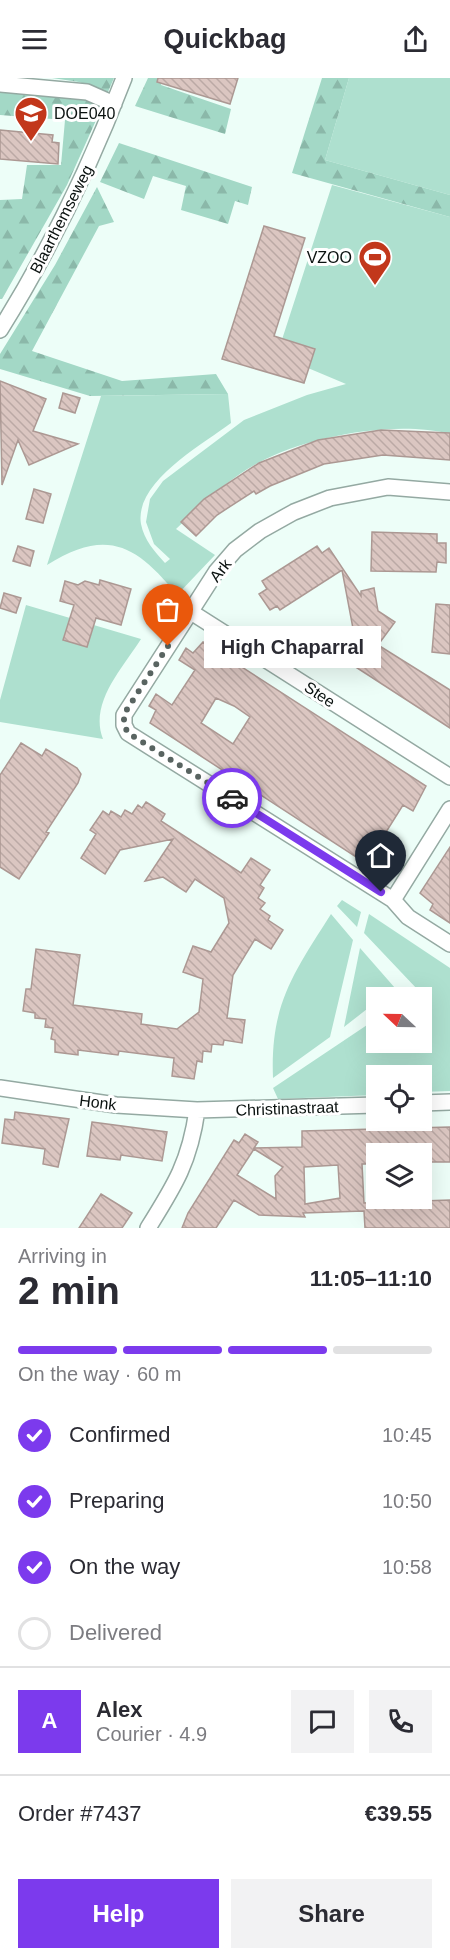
<!DOCTYPE html>
<html lang="en">
<head>
<meta charset="utf-8">
<style>
	:root { --surface:#fff; --page:#f2f2f3; --text:#2b2b33; --muted:#7c7c81; --line:#e1e1e2; --accent:#7c3aed }
	body { margin:0; font-family:Helvetica,sans-serif; background:var(--page); color:var(--text); height:100vh; display:flex; flex-direction:column; font-size:22px; white-space:nowrap }
	* { box-sizing:border-box; margin:0 }
	p { font-size:20px; color:var(--muted) }
	.icon { flex:none; width:33px; height:33px; fill:none; stroke:currentColor; stroke-width:2; stroke-linecap:round; stroke-linejoin:round }
	.map { position:relative; height:1150px; overflow:hidden }
	.panel { display:flex; flex-direction:column; background:var(--surface); flex:1 }
	.panel>* { flex:none }
	.needle { width:39px; rotate:292deg }
	.fabs { position:absolute; left:366px; top:909px; display:grid; gap:12px }
	.fabs a { display:grid; place-items:center; width:66px; height:66px; border-radius:0px; background:var(--surface); box-shadow:0 6px 24px #0002; font-size:30px }
	.pin { position:absolute; display:grid; place-items:center; width:51px; height:51px; color:#fff; margin:-62px -26px; border-radius:50% 50% 50% 0; rotate:-45deg; box-shadow:0 0 6px #0007 }
	.pin .icon { rotate:45deg }
	.courier { position:absolute; display:grid; place-items:center; width:60px; height:60px; margin:-30px; border:4px solid #7c3aed; border-radius:50%; background:#fff; color:#222; box-shadow:0 2px 8px #0007 }
	.bubble { position:absolute; height:42px; border-radius:0px; background:var(--surface); box-shadow:0 6px 24px #0002; font-size:20px; font-weight:600; line-height:42px; text-align:center }
	.overview em { font-style:normal; font-weight:600 }
	.overview div { display:flex; flex-direction:column-reverse }
	.overview { display:flex; align-items:center; justify-content:space-between; height:102px; padding:0 18px }
	h1 { font-size:39px; font-weight:600; line-height:45px }
	.bar { display:grid; grid-template-columns:repeat(4,1fr); gap:9px 6px; align-content:center; height:72px; padding:0 18px }
	.bar i { height:8px; border-radius:4px; background:var(--line) }
	.bar .on { background:var(--accent) }
	.bar p { grid-column:span 4 }
	.line { display:flex; align-items:center; gap:15px; padding:0 18px; border-top:2px solid var(--line) }
	.line div { flex:1 }
	.round { display:grid; place-items:center; flex:none; width:63px; height:63px; border-radius:0px; background:var(--page) }
	ol { padding:0 18px; list-style:none }
	li { display:flex; align-items:center; gap:18px; height:66px }
	li p { margin-inline-start:auto }
	li .icon { padding:6px; border-radius:50%; background:var(--accent); color:#fff; stroke-width:4 }
	li:last-child { color:var(--muted) }
	li i { width:33px; height:33px; border:3px solid var(--line); border-radius:50% }
	.primary-button { display:flex; gap:12px; margin-top:auto; padding:12px 18px }
	.primary-button a { flex:1; height:69px; border-radius:0px; background:var(--accent); color:#fff; font-size:24px; font-weight:600; line-height:69px; text-align:center }
	.primary-button a+a { background:var(--page); color:var(--text) }
	header { display:flex; justify-content:space-between; align-items:center; height:78px; padding:0 18px; background:var(--surface); font-size:27px; font-weight:600 }
	.map>svg:first-child { display:block }
	.green { fill:#aee0cf }
	.forest { fill:url(#forest-firs) }
	.building { fill:url(#building-back-hatch); stroke:#ac9893; stroke-width:1.5; fill-rule:evenodd }
	.lines { fill:none; stroke-linecap:round; stroke-linejoin:round }
	.minor-casing { stroke:#94a9a2; stroke-width:18 }
	.minor { stroke:#fff; stroke-width:15 }
	.done { stroke:#596461; stroke-width:6; stroke-dasharray:0 10.8 }
	.route { stroke:#7c3aed; stroke-width:8 }
	.labels { text-anchor:middle; stroke-width:6; stroke-linejoin:round; paint-order:stroke }
	.poi-label { font-size:16px; fill:#0a110f; stroke:#fff; text-anchor:start }
	.street-label { font-size:16px; fill:#0a110f; stroke:#fff }
</style>
</head>
<body>
<header><svg class="icon" aria-label="menu" viewBox="0 0 24 24"><path d="M4 6h16M4 12h16M4 18h16"/></svg>Quickbag<svg class="icon" aria-label="share" viewBox="0 0 24 24"><path d="M12 15V3M7 8l5-5 5 5M5 13v7h14v-7"/></svg></header>
<div class="map">
<svg width="450" height="1150" viewBox="0 0 450 1150">
	<defs>
		<pattern id="forest-firs" width="22" height="20" patternUnits="userSpaceOnUse" patternTransform="scale(1.5)"><rect width="22" height="20" fill="#a3d8c6"/><path d="M5 1l3.5 6h-7zM16 11l3.5 6h-7z" fill="#8bb8a9"/></pattern>
		<pattern id="building-back-hatch" width="6" height="6" patternUnits="userSpaceOnUse" patternTransform="scale(1.5)"><rect width="6" height="6" fill="#dbc6c1"/><path d="M-1 5l2 2M0 0l6 6M5-1l2 2" fill="none" stroke="#bba9a5"/></pattern>
	</defs>
	<rect width="100%" height="100%" fill="#edfef8"/>
	<path class="green" d="M 349,0 L 450,0 L 450,117 L 325,82 Z
		M 332,107 L 450,139 L 450,356 C 395,342 308,358 258,385 C 227,402 202,426 176,451 L 215,477 L 177,517 C 136,466 106,450 47,487 L 101,318 L 228,316 L 231,345 C 202,367 134,404 141,446 C 144,462 155,474 165,485 L 170,481 L 154,466 L 146,444 L 150,421 L 163,403 L 244,342 L 307,317 L 346,306 L 277,277 Z
		M 26,527 L 141,561 C 122,591 89,625 103,661 L 0,644 L 0,622 Z
		M 342,822 L 361,834 L 357,849 L 337,828 Z
		M 331,836 L 353,862 L 330,959 L 273,1000 C 270,927 293,896 331,836 Z
		M 369,836 L 450,890 L 450,1013 L 422,1014 L 422,998 L 376,998 L 376,1017 L 278,1021 L 273,1010 L 376,941 L 376,964 L 422,964 L 422,920 L 409,919 L 418,912 L 364,855 Z
		M 360,870 L 395,910 L 383,919 L 376,920 L 376,924 L 344,949 Z"/>
	<path class="forest" d="M 52,0 L 114,0 L 108,14 L 79,4 Z
		M 148,0 L 163,0 L 161,7 L 231,31 L 225,56 L 135,28 Z
		M 322,0 L 349,0 L 325,82 L 450,117 L 450,139 L 292,95 Z
		M 0,14 L 96,22 L 102,29 L 67,107 L 2,221 L 0,221 L 0,122 L 22,121 L 27,87 L 61,87 L 65,42 L 0,37 Z
		M 119,65 L 252,109 L 248,127 L 235,123 L 228,146 L 181,132 L 186,108 L 153,98 L 144,121 L 100,104 Z
		M 97,109 L 114,144 L 99,148 L 32,273 L 122,303 L 216,296 L 228,316 L 90,318 L 0,291 L 0,276 L 55,187 Z"/>
	<path class="building" d="M 158,0 L 238,0 L 230,26 L 157,4 Z
		M 0,52 L 53,57 L 52,64 L 59,65 L 58,86 L 0,81 Z
		M 264,148 L 305,160 L 274,258 L 315,271 L 304,305 L 222,281 Z
		M 0,303 L 46,321 L 33,353 L 78,366 L 29,387 L 18,362 L 2,407 Z
		M 63,315 L 80,320 L 75,335 L 59,330 Z
		M 381,352 L 450,355 L 450,382 L 383,377 L 324,386 L 270,408 L 256,416 L 254,413 L 217,437 L 196,458 L 181,444 L 204,421 L 259,385 L 318,362 Z
		M 34,411 L 51,416 L 43,445 L 26,441 Z
		M 372,454 L 437,456 L 437,465 L 446,465 L 446,485 L 437,484 L 436,494 L 371,493 Z
		M 18,468 L 34,473 L 30,488 L 13,483 Z
		M 317,468 L 322,475 L 329,470 L 361,518 L 361,513 L 374,510 L 378,533 L 395,544 L 378,567 L 450,612 L 450,650 L 348,584 L 346,586 L 333,577 L 331,566 L 341,551 L 355,561 L 342,492 L 280,532 L 277,528 L 270,532 L 259,516 L 267,511 L 262,503 Z
		M 100,502 L 131,511 L 121,547 L 96,540 L 87,569 L 63,562 L 74,527 L 60,523 L 65,503 L 78,507 L 85,503 L 99,507 Z
		M 4,515 L 21,520 L 16,535 L 0,530 Z
		M 436,526 L 450,527 L 450,576 L 432,574 Z
		M 203,564 L 426,708 L 413,733 L 403,727 L 381,762 L 390,768 L 378,786 L 376,785 L 373,790 L 150,645 L 156,632 L 149,628 L 156,616 L 172,627 L 195,592 L 179,582 L 186,570 L 193,575 ZM 216,620 L 234,628 L 250,639 L 233,666 L 201,645 Z
		M 21,665 L 42,678 L 46,671 L 77,690 L 81,696 L 78,705 L 46,754 L 49,755 L 19,801 L 0,789 L 0,697 Z
		M 146,724 L 165,736 L 161,743 L 241,795 L 251,780 L 270,792 L 260,807 L 264,810 L 258,820 L 265,825 L 260,831 L 270,838 L 268,842 L 283,852 L 271,871 L 255,861 L 233,897 L 227,940 L 245,942 L 242,965 L 224,962 L 223,967 L 212,966 L 211,974 L 203,973 L 202,984 L 197,983 L 194,1001 L 172,998 L 174,980 L 119,973 L 118,977 L 78,972 L 78,977 L 55,974 L 55,962 L 51,961 L 53,950 L 45,949 L 46,941 L 35,940 L 35,935 L 23,933 L 26,911 L 31,911 L 36,871 L 80,877 L 73,927 L 142,936 L 141,946 L 177,951 L 199,934 L 203,901 L 183,894 L 193,868 L 211,874 L 229,845 L 224,820 L 195,801 L 186,814 L 163,799 L 145,803 L 173,761 L 120,772 L 105,796 L 81,780 L 96,756 L 90,752 L 103,733 L 109,737 L 111,733 L 121,739 L 125,732 L 132,736 L 138,727 L 142,730 Z
		M 450,769 L 450,845 L 430,832 L 433,826 L 420,815 Z
		M 15,1034 L 69,1041 L 58,1089 L 43,1086 L 45,1071 L 2,1065 L 5,1041 L 14,1042 Z
		M 92,1044 L 167,1054 L 162,1083 L 121,1077 L 120,1082 L 87,1078 Z
		M 450,1049 L 450,1084 L 422,1084 L 422,1076 L 376,1076 L 376,1086 L 362,1086 L 364,1125 L 450,1122 L 450,1150 L 365,1150 L 364,1133 L 303,1135 L 305,1139 L 259,1137 L 234,1122 L 216,1150 L 182,1150 L 188,1135 L 234,1062 L 239,1065 L 245,1056 L 258,1064 L 254,1070 L 302,1069 L 302,1053 ZM 254,1071 L 283,1089 L 275,1098 L 276,1121 L 237,1097 ZM 338,1087 L 340,1120 L 305,1126 L 304,1089 Z
		M 101,1116 L 132,1135 L 122,1150 L 79,1150 Z"/>
	<g class="lines">
		<defs>
			<path id="minor" d="M 0,6 L 87,14 L 114,26
				M 0,252 C 50,172 90,89 124,0
				M 450,414 L 388,409 L 330,420 L 294,434 L 260,453 L 235,472 L 216,494 L 124,637 L 124,647 L 128,655 L 393,822 L 408,839 L 450,866
				M 191,534 L 450,699
				M 393,822 L 450,731
				M 0,1010 L 116,1027 L 197,1032 L 376,1027
				M 422,1025 L 450,1024
				M 148,1150 C 175,1107 190,1083 197,1032"/>
		</defs>
		<use href="#minor" class="minor-casing"/>
		<use href="#minor" class="minor"/>
	</g>
	<g class="lines">
		<path class="done" d="M 168,568 L 124,636 L 124,647 L 128,655 L 232,720"/>
		<path class="route" d="M 232,720 L 381,814"/>
	</g>
	<defs>
		<symbol id="school-pin" viewBox="-11 -11 22 30"><path d="M0 17L-7.5 6A9.5 9.5 0 1 1 7.5 6Z" fill="#c2371b" stroke="#fff"/><path d="M0-5L7-2L0 1L-7-2ZM-4 1L0 2.5L4 1V4Q0 6-4 4Z" fill="#fff"/></symbol>
		<symbol id="stadium-pin" viewBox="-11 -11 22 30"><path d="M0 17L-7.5 6A9.5 9.5 0 1 1 7.5 6Z" fill="#c2371b" stroke="#fff"/><path d="M0-5a6.5 5 0 1 0 0 10a6.5 5 0 1 0 0-10ZM-3.5-1.8h7v3.6h-7Z" fill="#fff"/></symbol>
	</defs>
	<g fill-rule="evenodd">
		<use href="#school-pin" x="12" y="16" width="38" height="52"/>
		<use href="#stadium-pin" x="356" y="160" width="38" height="52"/>
	</g>
	<g class="labels">
		<g class="poi-label">
			<text x="54" y="41">DOE040</text>
			<text x="352" y="185" text-anchor="end">VZOO</text>
		</g>
		<g class="street-label">
			<text transform="translate(61 141) rotate(-63)" y="6">Blaarthemseweg</text>
			<text transform="translate(220 492) rotate(-52)" y="6">Ark</text>
			<text transform="translate(320 616) rotate(33)" y="6">Stee</text>
			<text transform="translate(98 1024) rotate(7)" y="6">Honk</text>
			<text transform="translate(287 1030) rotate(-2)" y="6">Christinastraat</text>
		</g>
	</g>
</svg>
<div class="fabs">
<a><svg class="needle" viewBox="-14 -14 28 28"><path d="M0-13l5 13h-10z" fill="#e53935"/><path d="M0 13l5-13h-10z" fill="#7c7c81"/></svg></a>
<a><svg class="icon" aria-label="locate" viewBox="0 0 24 24"><circle cx="12" cy="12" r="6"/><path d="M12 2v4M12 18v4M2 12h4M18 12h4"/></svg></a>
<a><svg class="icon" aria-label="layers" viewBox="0 0 24 24"><path d="M12 4l9 5-9 5-9-5zM3 14l9 5 9-5"/></svg></a>
</div>
<div class="pin" style="left:168px;top:568px;background:#ea580c"><svg class="icon" aria-label="bag" viewBox="0 0 24 24"><path d="M5 8h14l-1 12H6zM9 8a3 3 0 0 1 6 0"/></svg></div>
<div class="pin" style="left:381px;top:814px;background:#1f2937"><svg class="icon" aria-label="home" viewBox="0 0 24 24"><path d="M3 11l9-7 9 7M6 9v11h12V9"/></svg></div>
<div class="courier" style="left:232px;top:720px"><svg class="icon" aria-label="car" viewBox="0 0 24 24"><path d="M5 17H2v-5l4-1 3-4h7l3 4 3 1v5h-3M9 17h6M6 11h13"/><circle cx="7" cy="17" r="2"/><circle cx="17" cy="17" r="2"/></svg></div>
<div class="bubble" style="left:204px;top:548px;width:177px">High Chaparral</div>
</div>
<section class="panel">
<div class="overview"><div><h1>2 min</h1><p>Arriving in</p></div><em>11:05–11:10</em></div>
<div class="bar"><i class="on"></i><i class="on"></i><i class="on"></i><i></i><p>On the way · 60 m</p></div>
<ol>
<li><svg class="icon" aria-label="check" viewBox="0 0 24 24"><path d="M5 12l5 5 9-10"/></svg>Confirmed<p>10:45</p></li>
<li><svg class="icon" aria-label="check" viewBox="0 0 24 24"><path d="M5 12l5 5 9-10"/></svg>Preparing<p>10:50</p></li>
<li><svg class="icon" aria-label="check" viewBox="0 0 24 24"><path d="M5 12l5 5 9-10"/></svg>On the way<p>10:58</p></li>
<li><i></i>Delivered</li>
</ol>
<div class="line" style="height:108px"><b class="round" style="background:var(--accent);color:#fff">A</b><div><b>Alex</b><p>Courier · 4.9</p></div><a class="round"><svg class="icon" aria-label="chat" viewBox="0 0 24 24"><path d="M4 5h16v11H9l-5 4z"/></svg></a><a class="round"><svg class="icon" aria-label="phone" viewBox="0 0 24 24"><path d="M5 4h4l2 5-3 2q2 4 5 5l2-3 5 2v4C11 20 4 13 5 4z"/></svg></a></div>
<div class="line" style="height:78px"><div>Order #7437</div><b>€39.55</b></div>
<div class="primary-button"><a>Help</a><a>Share</a></div>
</section>
</body>
</html>
